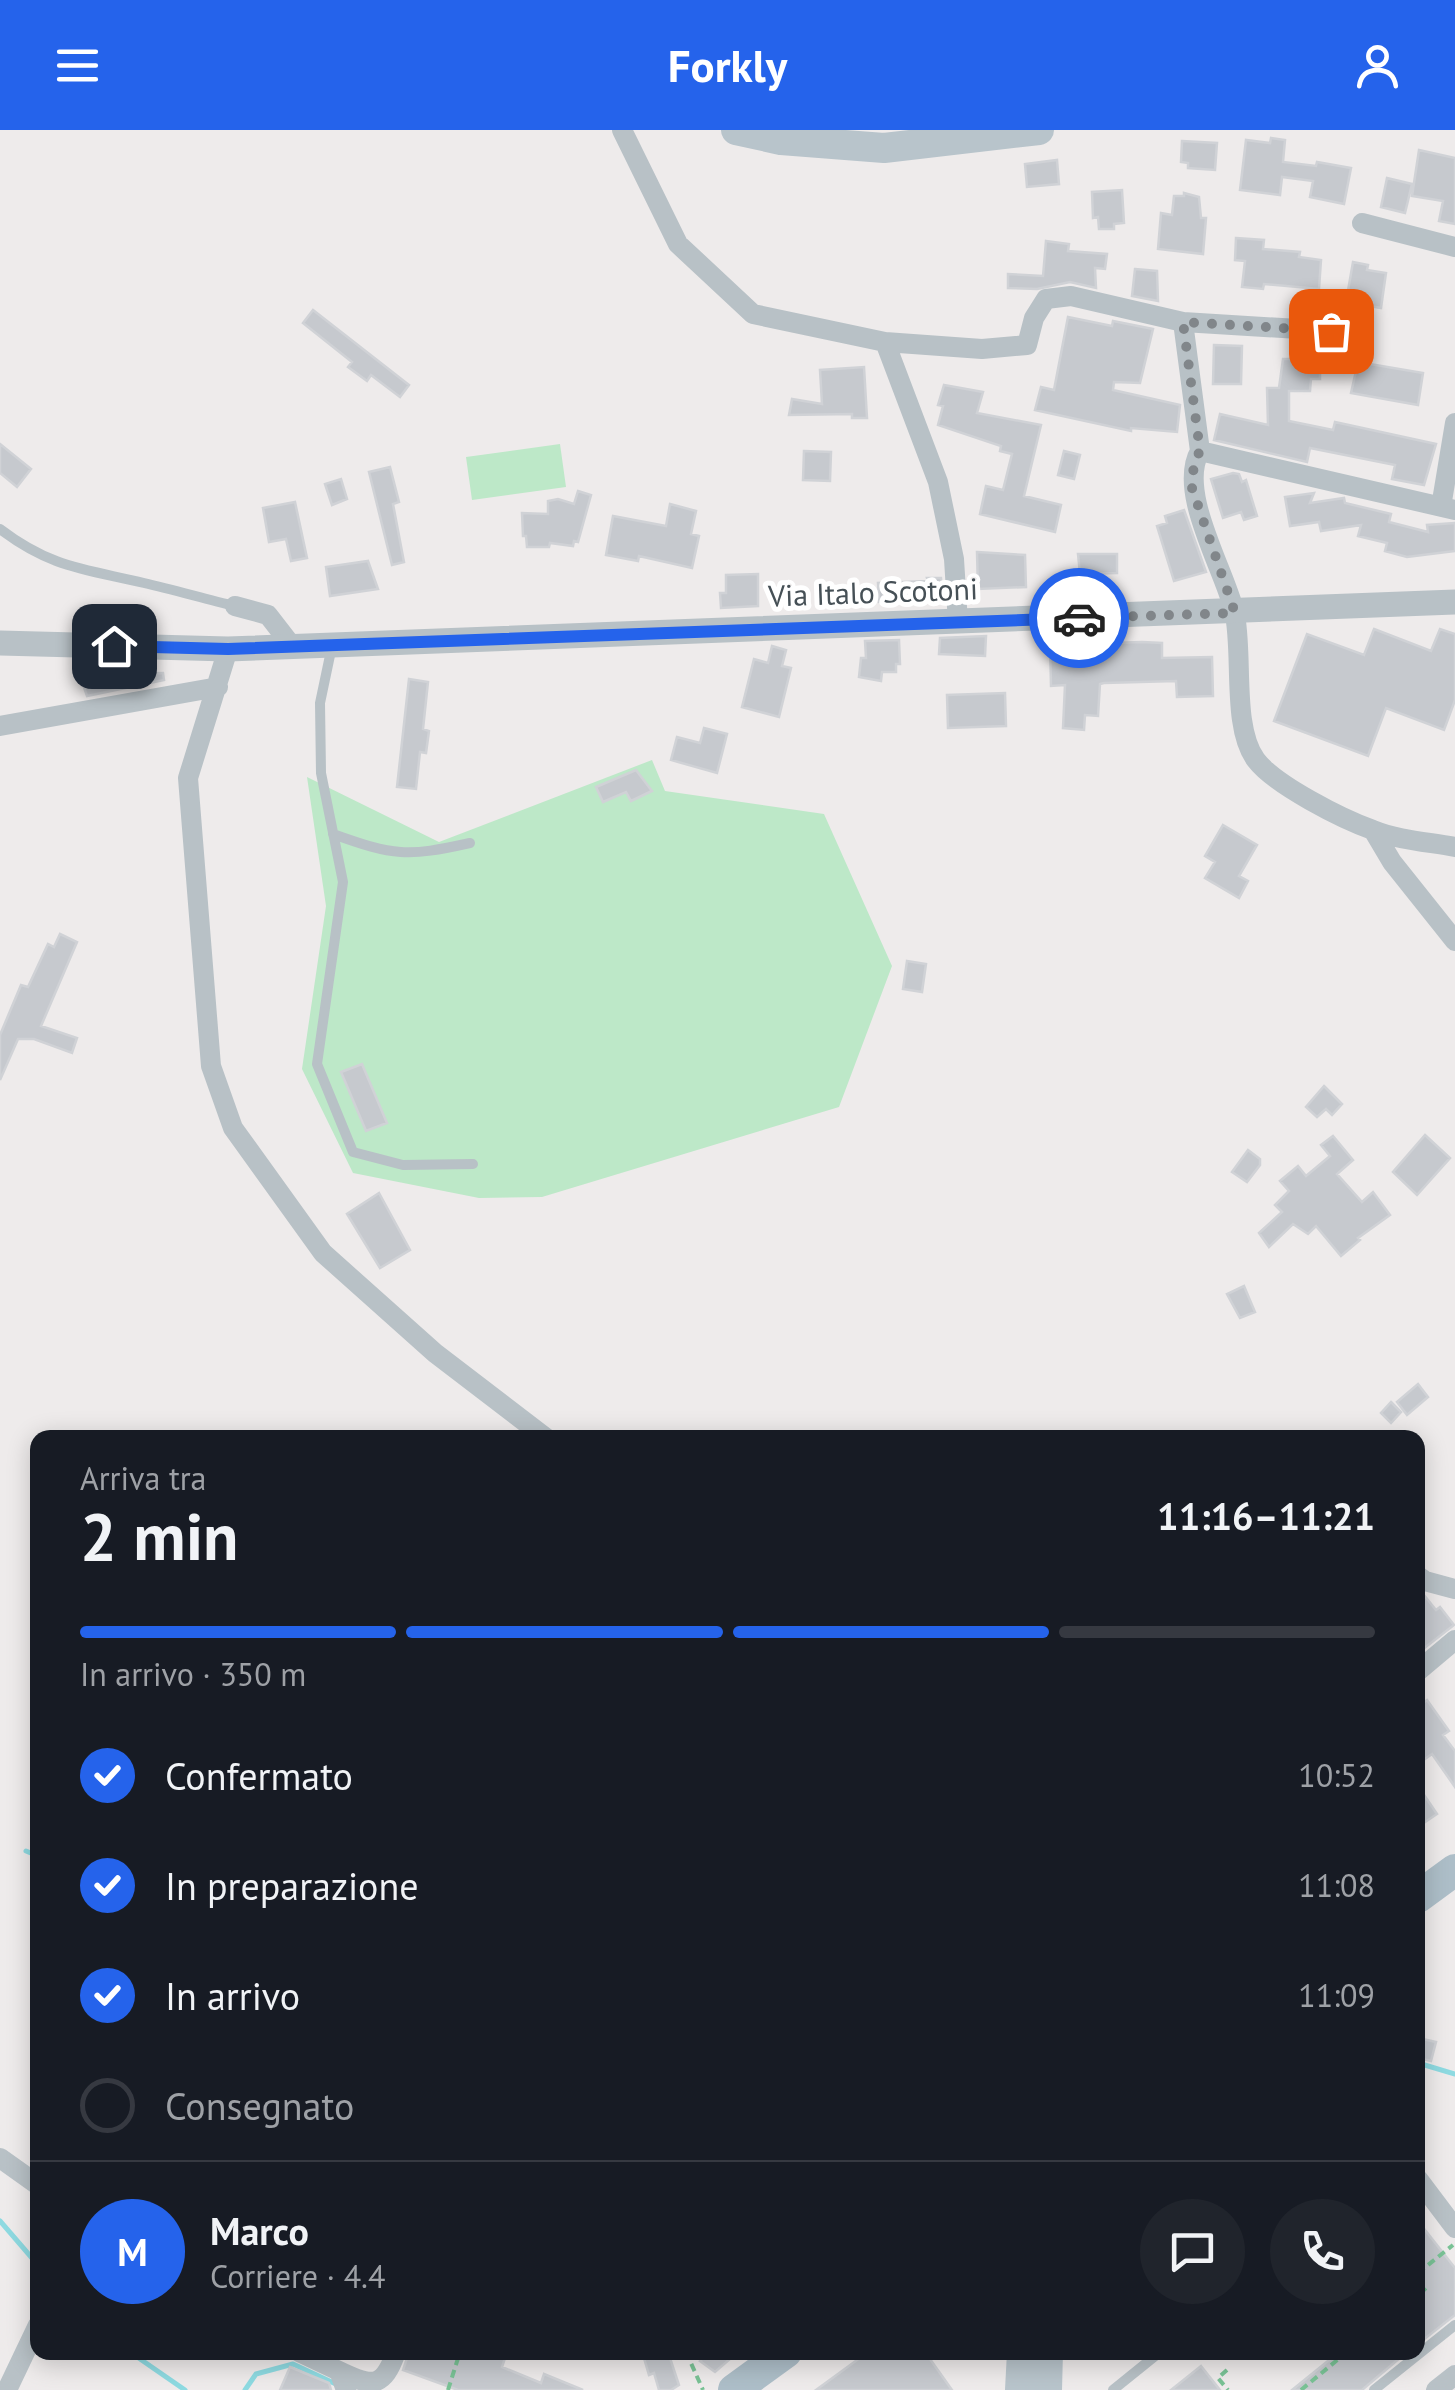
<!DOCTYPE html>
<html lang="it">
<head>
<meta charset="utf-8">
<style>
	:root { --surface:#171b24; --page:#20242c; --text:#f1f3f6; --muted:#9ea1a6; --line:#363941; --accent:#2563eb }
	body { margin:0; font-family:"PT Sans",sans-serif; background:var(--page); color:var(--text); height:100vh; display:flex; flex-direction:column; font-size:38px; white-space:nowrap }
	* { box-sizing:border-box; margin:0 }
	p { font-size:32px; color:var(--muted) }
	.icon { flex:none; width:55px; height:55px; fill:none; stroke:currentColor; stroke-width:2; stroke-linecap:round; stroke-linejoin:round }
	.map { position:relative; flex:1; overflow:hidden }
	.drawer { position:absolute; left:30px; top:1300px; width:1395px; height:930px; display:flex; flex-direction:column; background:var(--surface); border-radius:20px; box-shadow:0 5px 25px #0003 }
	.drawer>* { flex:none }
	.pin { position:absolute; display:grid; place-items:center; width:85px; height:85px; color:#fff; margin:-42px; border-radius:20px; box-shadow:0 5px 15px #0006 }
	.courier { position:absolute; display:grid; place-items:center; width:100px; height:100px; margin:-50px; border:8px solid #2563eb; border-radius:50%; background:#fff; color:#222; box-shadow:0 2px 12px #0007 }
	.overview em { font-style:normal; font-weight:600 }
	.overview div { display:flex; flex-direction:column-reverse }
	.overview { display:flex; align-items:center; justify-content:space-between; height:170px; padding:0 50px }
	h1 { font-size:65px; font-weight:600; line-height:75px }
	.bar { display:grid; grid-template-columns:repeat(4,1fr); gap:15px 10px; align-content:center; height:120px; padding:0 50px }
	.bar i { height:12px; border-radius:8px; background:var(--line) }
	.bar .selected { background:var(--accent) }
	.bar p { grid-column:span 4 }
	.line { display:flex; align-items:center; gap:25px; padding:0 50px; border-top:2px solid var(--line) }
	.line div { flex:1 }
	.round { display:grid; place-items:center; flex:none; width:105px; height:105px; border-radius:52px; background:var(--page) }
	ol { padding:0 50px; list-style:none }
	li { display:flex; align-items:center; gap:30px; height:110px }
	li p { margin-inline-start:auto }
	li .icon { padding:10px; border-radius:50%; background:var(--accent); color:#fff; stroke-width:4 }
	li:last-child { color:var(--muted) }
	li i { width:55px; height:55px; border:5px solid var(--line); border-radius:50% }
	header { display:flex; justify-content:space-between; align-items:center; height:130px; padding:0 50px; background:var(--accent); color:#fff; font-size:45px; font-weight:600 }
	.map>svg:first-child { display:block }
	.green { fill:#bde8c8 }
	.lines { fill:none; stroke-linecap:round; stroke-linejoin:round }
	.stream { stroke:#8edae1; stroke-width:5 }
	.building { fill:#c6c9ce; stroke:#d0d2d6; stroke-width:2.5 }
	.path { stroke:#79c295; stroke-width:4; stroke-dasharray:8 5; stroke-linecap:butt }
	.service { stroke:#b8c1c6; stroke-width:10 }
	.minor { stroke:#b8c1c6; stroke-width:20 }
	.tertiary { stroke:#b8c1c6; stroke-width:25 }
	.secondary { stroke:#b8c4cb; stroke-width:30 }
	.primary { stroke:#adbec8; stroke-width:32 }
	.done { stroke:#81868a; stroke-width:10; stroke-dasharray:0 18 }
	.route { stroke:#2563eb; stroke-width:12 }
	.labels { text-anchor:middle; stroke-width:10; stroke-linejoin:round; paint-order:stroke }
	.street-label { font-size:30px; fill:#465056; stroke:#fff }
</style>
</head>
<body>
<header><svg class="icon" aria-label="menu" viewBox="0 0 24 24"><path d="M4 6h16M4 12h16M4 18h16"/></svg>Forkly<svg class="icon" aria-label="person" viewBox="0 0 24 24"><circle cx="12" cy="8" r="4"/><path d="M4 21q1-7 8-7t8 7"/></svg></header>
<div class="map">
<svg width="1455" height="2260" viewBox="0 0 1455 2260">
	<rect width="100%" height="100%" fill="#eeebeb"/>
	<path class="green" d="M 560,314 L 566,357 L 472,370 L 466,327 Z
		M 652,630 L 665,661 L 824,684 L 892,836 L 839,977 L 542,1067 L 479,1068 L 353,1043 L 302,939 L 326,776 L 307,647 L 439,712 Z"/>
	<g class="lines">
		<path class="stream" d="M 26,1721 L 38,1726
			M 1418,1933 L 1455,1944
			M 0,2091 L 38,2135
			M 130,2222 L 185,2260
			M 245,2260 L 256,2244 L 293,2234 L 338,2255"/>
	</g>
	<path class="building" d="M 1271,8 L 1285,10 L 1283,32 L 1316,36 L 1317,32 L 1351,38 L 1344,74 L 1310,67 L 1313,51 L 1282,47 L 1280,65 L 1240,60 L 1246,10 L 1270,13 Z
		M 1182,11 L 1217,13 L 1215,40 L 1188,38 L 1188,33 L 1181,32 Z
		M 1419,20 L 1455,28 L 1455,94 L 1439,91 L 1443,71 L 1412,66 Z
		M 1057,30 L 1059,54 L 1027,57 L 1025,34 Z
		M 1387,48 L 1412,54 L 1405,83 L 1381,77 Z
		M 1122,60 L 1124,93 L 1114,94 L 1114,99 L 1099,99 L 1098,87 L 1093,88 L 1092,62 Z
		M 1184,63 L 1199,67 L 1201,88 L 1206,88 L 1203,124 L 1158,119 L 1161,83 L 1172,85 L 1174,66 L 1184,66 Z
		M 1236,108 L 1264,110 L 1263,119 L 1300,122 L 1299,127 L 1321,130 L 1319,159 L 1264,154 L 1263,159 L 1242,157 L 1245,131 L 1235,130 Z
		M 1046,111 L 1069,114 L 1068,121 L 1107,124 L 1105,139 L 1095,138 L 1096,158 L 1070,152 L 1037,159 L 1008,158 L 1008,144 L 1043,146 Z
		M 1353,132 L 1368,135 L 1367,140 L 1386,143 L 1381,178 L 1346,172 Z
		M 1135,139 L 1157,141 L 1158,171 L 1132,166 Z
		M 313,180 L 409,255 L 400,267 L 371,245 L 367,251 L 348,237 L 352,232 L 347,228 L 303,193 Z
		M 1068,187 L 1112,196 L 1113,191 L 1153,199 L 1140,253 L 1114,252 L 1113,260 L 1180,275 L 1177,302 L 1131,298 L 1131,301 L 1035,280 L 1041,257 L 1054,260 Z
		M 1214,215 L 1242,216 L 1241,254 L 1213,254 Z
		M 1296,218 L 1320,219 L 1320,249 L 1311,249 L 1310,261 L 1289,261 L 1289,291 L 1333,300 L 1335,292 L 1436,314 L 1424,355 L 1392,349 L 1395,335 L 1310,318 L 1307,332 L 1214,310 L 1220,284 L 1268,295 L 1267,258 L 1279,258 L 1283,229 L 1296,229 Z
		M 1358,232 L 1423,243 L 1418,275 L 1351,263 Z
		M 864,237 L 867,288 L 852,288 L 852,284 L 789,285 L 792,269 L 822,274 L 820,240 Z
		M 944,255 L 983,262 L 977,283 L 1041,295 L 1024,366 L 1061,375 L 1055,402 L 980,384 L 986,356 L 1003,360 L 1012,324 L 1000,321 L 1001,316 L 938,295 L 943,276 L 938,275 Z
		M 0,314 L 31,339 L 17,357 L 0,343 Z
		M 804,321 L 831,322 L 830,351 L 803,350 Z
		M 1064,321 L 1080,325 L 1074,349 L 1058,345 Z
		M 390,337 L 399,372 L 393,374 L 404,432 L 392,435 L 369,342 Z
		M 1233,343 L 1239,344 L 1242,352 L 1246,350 L 1257,386 L 1244,390 L 1241,382 L 1223,388 L 1211,349 Z
		M 341,349 L 347,369 L 332,375 L 325,354 Z
		M 578,361 L 591,365 L 578,412 L 574,411 L 573,416 L 550,413 L 549,417 L 527,417 L 526,406 L 523,406 L 522,383 L 548,384 L 548,371 L 558,369 L 574,374 Z
		M 1314,363 L 1310,373 L 1344,368 L 1345,373 L 1391,384 L 1389,392 L 1428,402 L 1427,395 L 1455,393 L 1455,421 L 1407,427 L 1385,421 L 1387,413 L 1358,406 L 1361,395 L 1321,401 L 1319,392 L 1290,396 L 1285,367 Z
		M 295,372 L 307,428 L 291,431 L 286,409 L 269,412 L 263,378 Z
		M 670,374 L 696,381 L 691,404 L 699,406 L 692,438 L 639,426 L 638,431 L 606,425 L 613,386 L 666,396 Z
		M 1184,380 L 1206,442 L 1174,451 L 1157,396 L 1167,393 L 1165,386 Z
		M 977,422 L 1025,425 L 1026,457 L 978,459 Z
		M 1078,424 L 1117,424 L 1117,443 L 1080,444 Z
		M 368,431 L 378,459 L 330,466 L 326,437 Z
		M 758,444 L 758,476 L 721,478 L 720,463 L 726,463 L 726,445 Z
		M 927,448 L 941,448 L 943,469 L 879,472 L 878,453 L 928,451 Z
		M 1374,499 L 1431,521 L 1440,499 L 1455,504 L 1455,570 L 1444,600 L 1386,578 L 1368,626 L 1274,591 L 1307,504 L 1364,525 Z
		M 986,506 L 985,526 L 939,524 L 940,508 Z
		M 899,510 L 900,534 L 896,534 L 896,542 L 882,542 L 881,551 L 859,547 L 861,528 L 866,528 L 865,511 Z
		M 1142,512 L 1162,513 L 1162,528 L 1212,527 L 1213,566 L 1177,567 L 1176,551 L 1104,553 L 1100,554 L 1098,586 L 1085,585 L 1084,600 L 1063,598 L 1065,555 L 1051,556 L 1050,515 Z
		M 772,516 L 786,520 L 782,536 L 791,538 L 779,587 L 742,577 L 754,529 L 768,533 Z
		M 75,531 L 118,532 L 119,544 L 163,543 L 164,550 L 87,566 Z
		M 409,549 L 428,552 L 423,599 L 429,601 L 426,623 L 420,622 L 416,659 L 397,657 Z
		M 1005,563 L 1006,596 L 948,598 L 947,565 Z
		M 704,598 L 727,604 L 717,643 L 671,630 L 677,607 L 700,613 Z
		M 636,640 L 652,661 L 631,671 L 626,662 L 603,672 L 596,657 Z
		M 1223,695 L 1257,715 L 1239,746 L 1248,751 L 1239,768 L 1205,748 L 1215,732 L 1205,726 Z
		M 60,804 L 77,812 L 41,896 L 77,908 L 72,923 L 34,909 L 18,909 L 0,950 L 0,905 L 21,855 L 28,857 L 48,814 L 54,817 Z
		M 907,831 L 926,834 L 922,862 L 903,859 Z
		M 362,934 L 387,993 L 366,1001 L 341,942 Z
		M 1324,956 L 1342,974 L 1332,985 L 1326,979 L 1317,987 L 1306,977 Z
		M 1425,1005 L 1450,1028 L 1417,1065 L 1393,1042 Z
		M 1333,1006 L 1353,1030 L 1337,1044 L 1362,1072 L 1373,1062 L 1390,1085 L 1358,1108 L 1360,1110 L 1341,1126 L 1316,1096 L 1308,1104 L 1293,1094 L 1269,1117 L 1259,1103 L 1282,1082 L 1275,1075 L 1289,1061 L 1280,1051 L 1298,1036 L 1306,1046 L 1330,1026 L 1321,1015 Z
		M 1248,1020 L 1260,1029 L 1260,1035 L 1247,1052 L 1232,1042 Z
		M 379,1063 L 410,1120 L 380,1138 L 347,1084 Z
		M 1244,1156 L 1255,1182 L 1240,1188 L 1227,1164 Z
		M 1418,1254 L 1428,1267 L 1407,1285 L 1397,1272 Z
		M 1391,1272 L 1401,1282 L 1391,1293 L 1381,1283 Z
		M 1418,1463 L 1424,1465 L 1436,1480 L 1440,1477 L 1454,1495 L 1418,1523 Z
		M 1427,1570 L 1449,1601 L 1443,1605 L 1455,1621 L 1455,1657 L 1432,1624 L 1418,1634 L 1418,1577 Z
		M 1418,1656 L 1437,1684 L 1418,1697 Z
		M 1418,1908 L 1436,1912 L 1431,1931 L 1418,1928 Z
		M 1418,2091 L 1455,2138 L 1455,2185 L 1418,2214 Z
		M 409,2222 L 507,2222 L 502,2237 L 541,2253 L 544,2244 L 583,2260 L 458,2260 L 403,2240 Z
		M 662,2222 L 668,2222 L 679,2255 L 671,2260 L 659,2260 L 654,2243 L 649,2245 L 644,2228 Z
		M 709,2222 L 738,2222 L 715,2242 L 700,2231 Z
		M 868,2222 L 925,2222 L 952,2260 L 816,2260 Z
		M 1339,2222 L 1407,2222 L 1362,2260 L 1292,2260 Z
		M 1201,2236 L 1220,2260 L 1171,2260 Z
		M 290,2237 L 329,2253 L 331,2260 L 280,2260 Z"/>
	<g class="lines">
		<path class="path" d="M 1418,2143 L 1453,2115
			M 1418,2148 L 1426,2158 L 1418,2166
			M 686,2222 L 703,2260
			M 1227,2240 L 1218,2248 L 1228,2260
			M 448,2260 L 460,2222
			M 1301,2260 L 1347,2222"/>
		<path class="service" d="M 0,399 C 51,438 85,439 144,453 C 175,460 205,469 235,476
			M 332,516 L 320,573 L 321,643 L 343,752 L 317,934 L 353,1022 L 403,1035 L 473,1034
			M 333,704 C 394,726 407,727 470,713
			M 1113,2260 L 1160,2222
			M 1374,2260 L 1455,2195"/>
		<path class="minor" d="M 622,0 L 678,114 L 753,184 L 885,212 L 982,219 L 1027,215 L 1034,188 L 1046,169 L 1071,166 L 1183,192 L 1200,321 C 1177,361 1223,437 1234,480 C 1244,521 1231,597 1256,630 C 1275,655 1342,689 1373,700 C 1398,710 1428,712 1455,717
			M 1362,93 L 1455,117
			M 1183,192 L 1331,201
			M 885,212 L 938,352 L 954,429 L 958,493
			M 1200,321 L 1455,380
			M 1441,377 L 1455,293
			M 235,476 L 268,485 L 292,516
			M 228,519 L 188,648 L 211,936 L 233,998 L 323,1123 L 435,1223 L 546,1308
			M 0,596 L 218,557
			M 1373,700 L 1392,732 L 1455,811
			M 1418,1446 L 1425,1451 L 1455,1459
			M 1418,1541 L 1455,1510
			M 0,2028 L 38,2055
			M 1418,2049 L 1455,2098
			M 299,2222 L 339,2241 L 346,2260
			M 339,2241 C 372,2257 383,2259 396,2222
			M 7,2260 L 38,2195
			M 1436,2260 L 1455,2245"/>
		<path class="tertiary" d="M 0,513 L 228,519 L 1455,472"/>
		<path class="secondary" d="M 736,0 L 781,10 L 884,18 L 1039,0
			M 1020,2260 L 1022,2222
			M 1047,2260 L 1048,2222"/>
		<path class="primary" d="M 1418,1767 L 1455,1740
			M 734,2260 L 786,2222"/>
	</g>
	<g class="lines">
		<path class="done" d="M 1079,488 L 1235,483 L 1192,358 L 1194,332 L 1200,321 L 1183,192 L 1331,201"/>
		<path class="route" d="M 114,516 L 228,519 L 1079,488"/>
	</g>
	<g class="labels">
		<g class="street-label">
			<text transform="translate(873 463) rotate(-2)" y="10">Via Italo Scotoni</text>
		</g>
	</g>
</svg>
<div class="pin" style="left:1331px;top:201px;background:#ea580c"><svg class="icon" aria-label="bag" viewBox="0 0 24 24"><path d="M5 8h14l-1 12H6zM9 8a3 3 0 0 1 6 0"/></svg></div>
<div class="pin" style="left:114px;top:516px;background:#1f2937"><svg class="icon" aria-label="home" viewBox="0 0 24 24"><path d="M3 11l9-7 9 7M6 9v11h12V9"/></svg></div>
<div class="courier" style="left:1079px;top:488px"><svg class="icon" aria-label="car" viewBox="0 0 24 24"><path d="M5 17H2v-5l4-1 3-4h7l3 4 3 1v5h-3M9 17h6M6 11h13"/><circle cx="7" cy="17" r="2"/><circle cx="17" cy="17" r="2"/></svg></div>
<section class="drawer">
<div class="overview"><div><h1>2 min</h1><p>Arriva tra</p></div><em>11:16–11:21</em></div>
<div class="bar"><i class="selected"></i><i class="selected"></i><i class="selected"></i><i></i><p>In arrivo · 350 m</p></div>
<ol>
<li><svg class="icon" aria-label="check" viewBox="0 0 24 24"><path d="M5 12l5 5 9-10"/></svg>Confermato<p>10:52</p></li>
<li><svg class="icon" aria-label="check" viewBox="0 0 24 24"><path d="M5 12l5 5 9-10"/></svg>In preparazione<p>11:08</p></li>
<li><svg class="icon" aria-label="check" viewBox="0 0 24 24"><path d="M5 12l5 5 9-10"/></svg>In arrivo<p>11:09</p></li>
<li><i></i>Consegnato</li>
</ol>
<div class="line" style="height:180px"><b class="round" style="background:var(--accent);color:#fff">M</b><div><b>Marco</b><p>Corriere · 4.4</p></div><a class="round"><svg class="icon" aria-label="chat" viewBox="0 0 24 24"><path d="M4 5h16v11H9l-5 4z"/></svg></a><a class="round"><svg class="icon" aria-label="phone" viewBox="0 0 24 24"><path d="M5 4h4l2 5-3 2q2 4 5 5l2-3 5 2v4C11 20 4 13 5 4z"/></svg></a></div>
</section>
</div>
</body>
</html>
